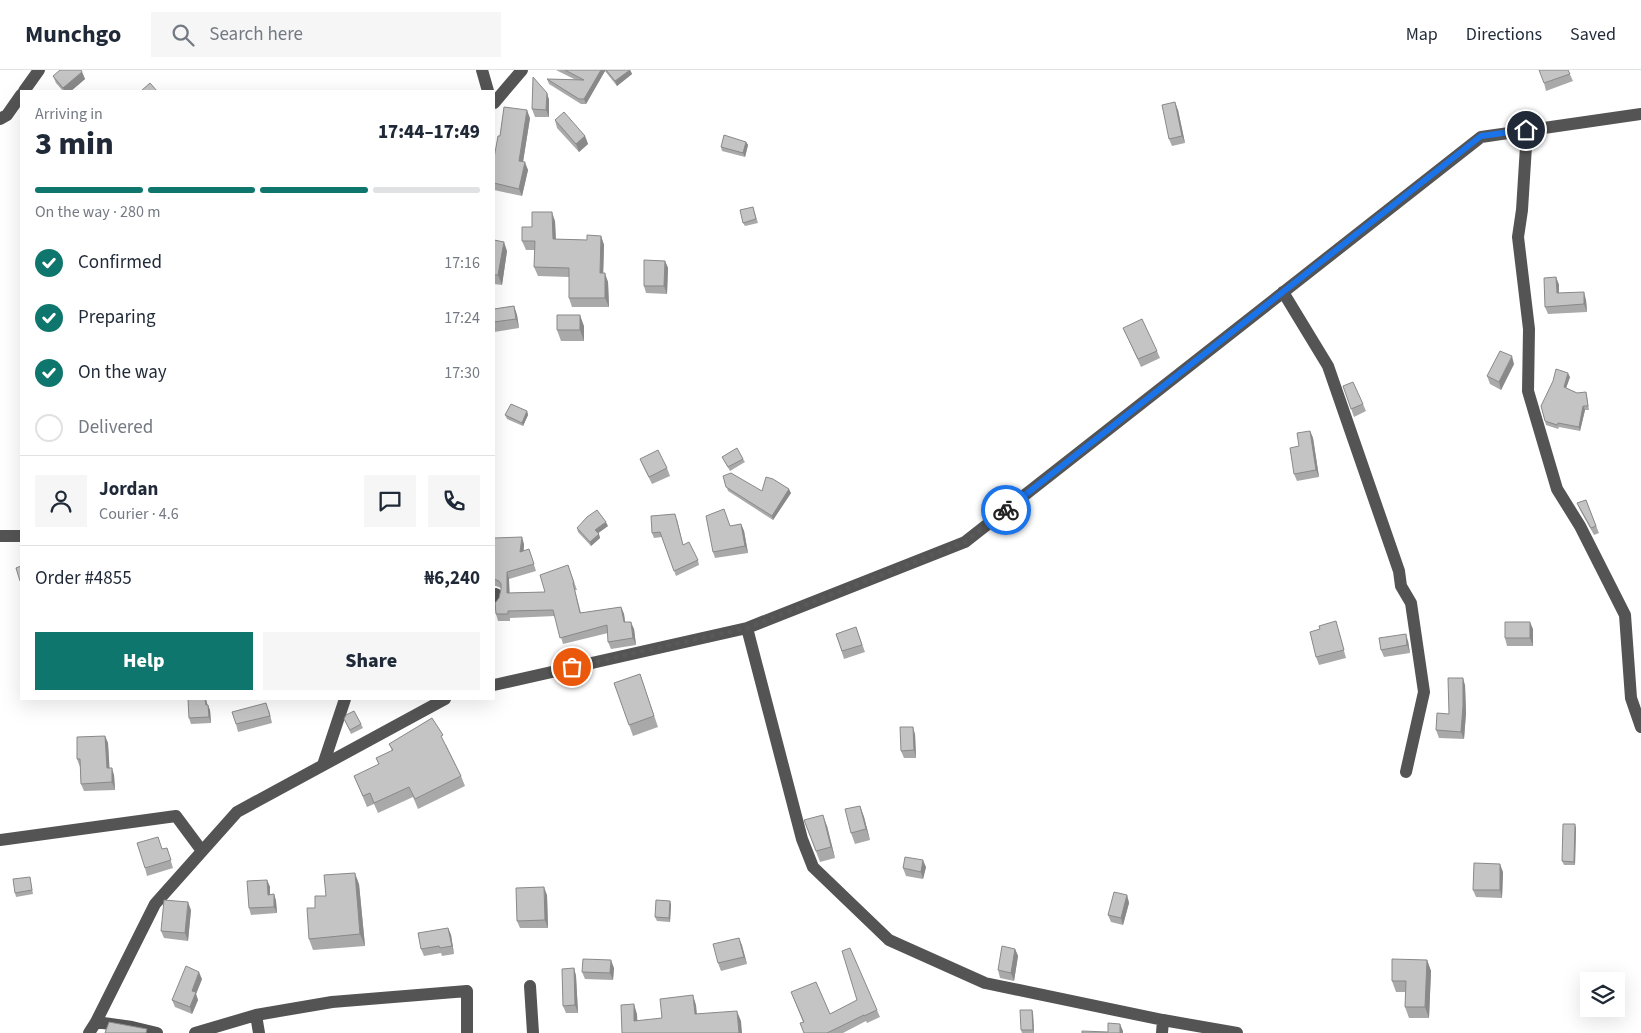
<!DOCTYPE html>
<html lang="en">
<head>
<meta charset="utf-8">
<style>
	:root { --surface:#fff; --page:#f6f6f7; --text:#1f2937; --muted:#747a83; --line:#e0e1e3; --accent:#0f766e }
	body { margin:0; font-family:"Source Sans 3",sans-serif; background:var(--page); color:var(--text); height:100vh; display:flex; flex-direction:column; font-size:19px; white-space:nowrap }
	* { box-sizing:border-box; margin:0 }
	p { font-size:16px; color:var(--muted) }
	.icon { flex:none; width:28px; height:28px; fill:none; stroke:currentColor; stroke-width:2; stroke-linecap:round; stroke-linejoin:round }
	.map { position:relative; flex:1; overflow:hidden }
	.drawer { position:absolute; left:20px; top:20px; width:475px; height:610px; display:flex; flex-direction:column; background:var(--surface); border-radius:0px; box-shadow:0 5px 20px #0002 }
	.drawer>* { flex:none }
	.controls { position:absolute; left:1580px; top:902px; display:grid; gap:10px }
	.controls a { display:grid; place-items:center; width:45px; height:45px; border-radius:0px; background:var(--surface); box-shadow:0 5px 20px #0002; font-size:25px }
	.pin { position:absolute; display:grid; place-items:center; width:42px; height:42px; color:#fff; margin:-21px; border:2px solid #fff; border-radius:50%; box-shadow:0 1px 5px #0007 }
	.courier { position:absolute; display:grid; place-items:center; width:50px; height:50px; margin:-25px; border:4px solid #1a73e8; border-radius:50%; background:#fff; color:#222; box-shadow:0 1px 6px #0007 }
	.summary em { font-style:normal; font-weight:800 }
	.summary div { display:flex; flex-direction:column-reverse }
	.summary { display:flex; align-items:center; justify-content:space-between; height:85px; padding:0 15px }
	h1 { font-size:32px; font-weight:800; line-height:38px }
	.bar { display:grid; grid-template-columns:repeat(4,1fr); gap:8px 5px; align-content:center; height:60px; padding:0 15px }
	.bar i { height:6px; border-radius:4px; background:var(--line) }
	.bar .current { background:var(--accent) }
	.bar p { grid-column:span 4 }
	.line { display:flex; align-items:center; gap:12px; padding:0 15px; border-top:1px solid var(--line) }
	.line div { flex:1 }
	.round { display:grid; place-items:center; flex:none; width:52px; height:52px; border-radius:0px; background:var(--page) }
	ol { padding:0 15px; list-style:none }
	li { display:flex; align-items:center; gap:15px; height:55px }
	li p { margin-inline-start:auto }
	li .icon { padding:5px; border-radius:50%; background:var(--accent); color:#fff; stroke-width:4 }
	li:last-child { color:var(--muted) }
	li i { width:28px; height:28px; border:2px solid var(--line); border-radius:50% }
	.primary-button { display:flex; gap:10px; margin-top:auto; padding:10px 15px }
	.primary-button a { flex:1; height:58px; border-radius:0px; background:var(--accent); color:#fff; font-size:20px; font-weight:800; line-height:58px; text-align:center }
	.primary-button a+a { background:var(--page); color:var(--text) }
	header { display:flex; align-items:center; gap:30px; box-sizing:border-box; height:70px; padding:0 25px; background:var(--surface); border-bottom:1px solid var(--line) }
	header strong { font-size:24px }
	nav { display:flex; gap:28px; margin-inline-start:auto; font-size:18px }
	.search { width:350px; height:45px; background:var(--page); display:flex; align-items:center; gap:12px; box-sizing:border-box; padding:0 18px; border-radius:0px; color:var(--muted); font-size:19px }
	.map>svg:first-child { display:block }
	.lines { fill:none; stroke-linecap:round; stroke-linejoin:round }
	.minor { stroke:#545454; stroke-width:12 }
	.wall { fill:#a9a9a9 }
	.shaded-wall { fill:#898989 }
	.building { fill:#c4c4c4; stroke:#898989 }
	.done { stroke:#595959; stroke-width:5; stroke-dasharray:0 9 }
	.route { stroke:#1a73e8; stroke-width:6 }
</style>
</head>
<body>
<header>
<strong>Munchgo</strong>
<div class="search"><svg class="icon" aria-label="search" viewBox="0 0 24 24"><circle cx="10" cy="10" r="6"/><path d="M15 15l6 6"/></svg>Search here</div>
<nav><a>Map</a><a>Directions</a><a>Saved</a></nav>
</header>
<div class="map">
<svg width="1641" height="963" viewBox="0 0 1641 963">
	<rect width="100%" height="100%" fill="#fff"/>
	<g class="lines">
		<path class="minor" d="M 482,0 L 488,21
			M 24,21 L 39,0
			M 494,33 L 522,0
			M 0,49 L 7,45 L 21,25
			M 1527,60 L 1522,140 L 1518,167 L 1529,259 L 1528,321 L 1557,419 L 1580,456 L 1625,545 L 1631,628 L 1641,657
			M 1283,222 L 1328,296 L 1399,501 L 1401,516 L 1411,533 L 1424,622 L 1406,702
			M 0,466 L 21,466
			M 494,533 L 496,524
			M 747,558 L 802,769 L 813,797 L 889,870 L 985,913 L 1163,950 L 1237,963
			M 494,615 L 747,558 L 965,472 L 1481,67 L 1641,44
			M 323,695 L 345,629
			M 0,770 L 176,746 L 202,781
			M 530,916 L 533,963
			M 256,945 L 332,932 L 467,921 L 467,963
			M 96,952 L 132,957 L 157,963
			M 89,963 L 96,952 L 155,834 L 237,742 L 445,629
			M 195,963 L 256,945 L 259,963
			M 1162,963 L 1163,950"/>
	</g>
	<path class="wall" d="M 556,0 L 630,0 L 632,4 L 617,16 L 605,1 L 586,34 L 581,34 L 549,14 L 547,9 L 576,10 Z
		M 1568,0 L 1573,11 L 1546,21 L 1544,13 Z
		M 82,2 L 85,9 L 71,21 L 63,21 L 56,13 L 53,6 Z
		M 547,23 L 549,30 L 549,47 L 535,47 L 532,39 Z
		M 1178,40 L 1185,73 L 1172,76 L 1169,69 Z
		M 530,48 L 523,92 L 528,100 L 522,126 L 494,120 L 494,88 L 500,66 Z
		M 555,50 L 585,66 L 588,74 L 579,82 L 557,58 Z
		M 746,72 L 748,75 L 745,87 L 722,81 L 721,77 Z
		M 753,137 L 758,153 L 745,156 L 743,153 Z
		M 555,151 L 556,169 L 587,170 L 601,166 L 604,175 L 603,203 L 608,212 L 609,237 L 572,237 L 569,228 L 569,207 L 538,206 L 534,197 L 535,180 L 526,180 L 522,171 L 532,157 Z
		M 494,170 L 507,181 L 502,215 L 494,214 Z
		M 665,191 L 668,198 L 667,224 L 646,223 L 644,216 Z
		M 1556,207 L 1559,215 L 1559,223 L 1586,230 L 1587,242 L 1548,244 L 1545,237 Z
		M 514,236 L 517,245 L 519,258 L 494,262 L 494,239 Z
		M 584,256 L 584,271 L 561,271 L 557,260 Z
		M 1123,258 L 1157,281 L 1160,288 L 1141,297 Z
		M 1514,294 L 1501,320 L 1490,314 L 1487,306 Z
		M 1570,307 L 1566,318 L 1577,323 L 1586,322 L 1587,326 L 1589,340 L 1585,340 L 1580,361 L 1559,357 L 1558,359 L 1546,355 L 1541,336 Z
		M 1343,316 L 1363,334 L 1366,341 L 1354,347 Z
		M 527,341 L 528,345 L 523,356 L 507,349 L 505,345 Z
		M 1310,361 L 1313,368 L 1319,407 L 1297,411 L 1294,404 Z
		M 722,387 L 743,389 L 745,392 L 730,401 Z
		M 640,389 L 667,398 L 670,406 L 652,414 L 643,396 Z
		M 723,406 L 762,421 L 791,423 L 773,450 L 728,421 Z
		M 1586,430 L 1599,463 L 1594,465 L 1580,440 L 1577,433 Z
		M 677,449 L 683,475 L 698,490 L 699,495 L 676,506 L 662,467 L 654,468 L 652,463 Z
		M 741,454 L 744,461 L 748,483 L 715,488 L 713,482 L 730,456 Z
		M 608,456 L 598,463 L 600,468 L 591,476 L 578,462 L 577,458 Z
		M 494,468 L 524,474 L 524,481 L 529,479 L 536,501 L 509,509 L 509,523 L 545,522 L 568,495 L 577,520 L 575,520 L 581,543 L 621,537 L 624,544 L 625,552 L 634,559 L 636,575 L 611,579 L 608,572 L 608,563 L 563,574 L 555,546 L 510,548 L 510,551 L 498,551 L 496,544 L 501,519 L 501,518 L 496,516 L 494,516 Z
		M 856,557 L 865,582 L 844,589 L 836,564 Z
		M 1338,559 L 1346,588 L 1319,595 L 1316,587 Z
		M 1533,559 L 1533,576 L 1507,576 L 1505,568 Z
		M 1408,571 L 1410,583 L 1384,587 L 1381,580 Z
		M 640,604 L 658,657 L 633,666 L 614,613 Z
		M 1465,615 L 1466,643 L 1464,669 L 1439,668 L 1436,660 L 1449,644 Z
		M 182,629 L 206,629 L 207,635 L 210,640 L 211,653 L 191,654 L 189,648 L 188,629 L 183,630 Z
		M 269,640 L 272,653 L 238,662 L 236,654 Z
		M 344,649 L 361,654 L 363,658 L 351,664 Z
		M 915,664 L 916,688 L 904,688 L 901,681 Z
		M 105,666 L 108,673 L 109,698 L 114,705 L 115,720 L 84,721 L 81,714 L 80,697 L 77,689 Z
		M 389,674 L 446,675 L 461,706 L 465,716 L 418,739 L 413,727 L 378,743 L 374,734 L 367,737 L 354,706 L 379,695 L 376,688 L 392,681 Z
		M 860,736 L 864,747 L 870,770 L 855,774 L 851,763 Z
		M 804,750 L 827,756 L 835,788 L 820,792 Z
		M 1576,758 L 1575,795 L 1564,795 L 1562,791 Z
		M 167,778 L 173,798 L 147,806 L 145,798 Z
		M 926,797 L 923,809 L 906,806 L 903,798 Z
		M 1503,802 L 1502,828 L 1476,827 L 1473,820 Z
		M 30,807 L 33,824 L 16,827 L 15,823 Z
		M 267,810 L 270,817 L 270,825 L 274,824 L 276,831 L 277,843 L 251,845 L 249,838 Z
		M 359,814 L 365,876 L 313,880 L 309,869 L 315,838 Z
		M 547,825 L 548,858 L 520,858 L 517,851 Z
		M 1127,825 L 1129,833 L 1123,855 L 1111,852 L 1108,845 Z
		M 670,831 L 671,835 L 670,852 L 657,851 L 655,847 Z
		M 191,840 L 188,871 L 164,868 L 161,861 Z
		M 448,858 L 451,865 L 454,884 L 442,886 L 441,883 L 424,886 L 421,879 Z
		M 739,868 L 747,894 L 721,901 L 718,893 Z
		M 1015,879 L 1018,886 L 1014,911 L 1000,908 L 998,900 Z
		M 1427,890 L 1431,901 L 1429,948 L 1409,948 L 1405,937 L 1406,922 L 1396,922 L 1392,911 Z
		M 574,898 L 576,906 L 578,943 L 566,943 L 563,936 Z
		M 614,898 L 613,910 L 585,909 L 582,902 Z
		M 202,909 L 196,924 L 198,930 L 192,944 L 175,937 L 172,930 Z
		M 791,922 L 830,944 L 877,940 L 880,947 L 867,953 L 866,951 L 843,963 L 804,963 L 803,952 Z
		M 1032,940 L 1033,943 L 1034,963 L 1022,963 L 1021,960 Z"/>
	<path class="shaded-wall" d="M 601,0 L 605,0 L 605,1 L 586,34 L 584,29 Z
		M 630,0 L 632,4 L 617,16 L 615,11 Z
		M 82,2 L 85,9 L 71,21 L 65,21 L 63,18 Z
		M 547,23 L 549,30 L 549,47 L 546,40 Z
		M 1175,32 L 1178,40 L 1185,73 L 1182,66 Z
		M 527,40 L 530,48 L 522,98 L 519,91 Z
		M 585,66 L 588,74 L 579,82 L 576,74 Z
		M 746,72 L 748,75 L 745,87 L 743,83 Z
		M 525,92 L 528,100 L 522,126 L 519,119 Z
		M 552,142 L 555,151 L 556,178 L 553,169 Z
		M 601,166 L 604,175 L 603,212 L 600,203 Z
		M 504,172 L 507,181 L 502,215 L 498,205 Z
		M 665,191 L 668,198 L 667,224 L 664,216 Z
		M 605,203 L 608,212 L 609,237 L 605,228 Z
		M 1556,207 L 1559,215 L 1559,231 L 1557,223 Z
		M 1584,222 L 1586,230 L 1587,242 L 1584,234 Z
		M 514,236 L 517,245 L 519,258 L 516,249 Z
		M 580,245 L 584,256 L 584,271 L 580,260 Z
		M 1512,286 L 1514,294 L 1501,320 L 1499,312 Z
		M 1568,303 L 1570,307 L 1565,321 L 1564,317 Z
		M 1583,336 L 1585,340 L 1580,361 L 1579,357 Z
		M 527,341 L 528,345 L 523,356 L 522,353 Z
		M 1310,361 L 1313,368 L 1319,407 L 1316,400 Z
		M 789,419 L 791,423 L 773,450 L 772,446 Z
		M 606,452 L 608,456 L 597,464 L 595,460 Z
		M 741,454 L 744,461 L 748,483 L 745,476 Z
		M 599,464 L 600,468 L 591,476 L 590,472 Z
		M 522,467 L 524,474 L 523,489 L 520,482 Z
		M 507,502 L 509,509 L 510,530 L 507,523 Z
		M 621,537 L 624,544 L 626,559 L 624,552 Z
		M 631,552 L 634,559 L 636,575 L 633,568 Z
		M 1530,552 L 1533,559 L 1533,576 L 1530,568 Z
		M 1406,564 L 1408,571 L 1410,583 L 1407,575 Z
		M 1463,608 L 1465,615 L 1466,643 L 1464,669 L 1461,662 Z
		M 205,629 L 206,629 L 208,637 L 208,635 L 210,640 L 211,653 L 209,647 Z
		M 913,657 L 915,664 L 916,688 L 914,680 Z
		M 105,666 L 108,673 L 110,705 L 107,698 Z
		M 112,698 L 114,705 L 115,720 L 112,712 Z
		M 860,736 L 864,747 L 870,770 L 866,759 Z
		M 823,745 L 827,756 L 835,788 L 831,777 Z
		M 1575,754 L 1576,758 L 1575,795 L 1574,792 Z
		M 923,790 L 926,797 L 923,809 L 921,802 Z
		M 1500,794 L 1503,802 L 1502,828 L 1500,820 Z
		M 355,803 L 359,814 L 365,876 L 360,864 Z
		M 267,810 L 270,817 L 270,831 L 268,825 Z
		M 544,817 L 547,825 L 548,858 L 545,850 Z
		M 274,824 L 276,831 L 277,843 L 274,837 Z
		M 1127,825 L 1129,833 L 1123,855 L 1121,848 Z
		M 670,831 L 671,835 L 670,852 L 669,848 Z
		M 188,832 L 191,840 L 188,871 L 185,863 Z
		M 448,858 L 451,865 L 454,884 L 452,876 Z
		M 739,868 L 742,875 L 747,894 L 744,887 Z
		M 1015,879 L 1018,886 L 1014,911 L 1011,903 Z
		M 611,890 L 614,898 L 613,910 L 610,903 Z
		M 1427,890 L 1431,901 L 1429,948 L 1425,937 Z
		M 574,898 L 576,906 L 578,943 L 575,935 Z
		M 199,902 L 202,909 L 196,924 L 198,930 L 192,944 L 190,937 L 192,921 Z
		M 693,925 L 696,935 L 698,954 L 695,944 Z
		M 634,934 L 637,944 L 638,960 L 634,951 Z
		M 1032,940 L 1033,943 L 1034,963 L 1033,960 Z
		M 737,941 L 741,951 L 742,963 L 739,963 Z
		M 1120,954 L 1123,961 L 1123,963 L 1120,963 Z"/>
	<path class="building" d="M 60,0 L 81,0 L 82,2 L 63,18 L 53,6 Z
		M 565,0 L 601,0 L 584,29 L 579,29 L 547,9 L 584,10 Z
		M 606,0 L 630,0 L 615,11 Z
		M 1539,0 L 1568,0 L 1570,4 L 1544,13 Z
		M 533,7 L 547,23 L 546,40 L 532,39 Z
		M 150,13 L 157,21 L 141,21 Z
		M 1175,32 L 1182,66 L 1169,69 L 1162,35 Z
		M 504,37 L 527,40 L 519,91 L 525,92 L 519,119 L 494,113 L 494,88 L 498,66 L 500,66 Z
		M 564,42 L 585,66 L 576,74 L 555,50 Z
		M 724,65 L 746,72 L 743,83 L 721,77 Z
		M 753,137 L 756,149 L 743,153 L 740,140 Z
		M 532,142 L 552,142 L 553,169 L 587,170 L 587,165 L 601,166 L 600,203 L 605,203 L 605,228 L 569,228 L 569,198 L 534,197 L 535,171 L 522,171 L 522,157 L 532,157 Z
		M 494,170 L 504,172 L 498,205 L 494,205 Z
		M 644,190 L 665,191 L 664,216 L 644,216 Z
		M 1556,207 L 1557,223 L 1584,222 L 1584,234 L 1545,237 L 1544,208 Z
		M 514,236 L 516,249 L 494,252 L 494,239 Z
		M 557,245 L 580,245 L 580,260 L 557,260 Z
		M 1142,249 L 1157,281 L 1138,289 L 1123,258 Z
		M 1500,281 L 1512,286 L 1499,312 L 1487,306 Z
		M 1556,299 L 1568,303 L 1564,317 L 1577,323 L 1586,322 L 1588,336 L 1583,336 L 1579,357 L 1558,353 L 1557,355 L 1545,351 L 1541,336 L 1553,311 Z
		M 1353,312 L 1363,334 L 1351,339 L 1343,316 Z
		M 511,334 L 527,341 L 522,353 L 505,345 Z
		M 1310,361 L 1316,400 L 1294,404 L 1290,378 L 1299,376 L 1297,363 Z
		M 737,378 L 743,389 L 728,397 L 722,387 Z
		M 658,380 L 667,398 L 649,407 L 640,389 Z
		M 731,403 L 762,421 L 766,407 L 773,409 L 789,419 L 772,446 L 726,417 L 723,406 Z
		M 1586,430 L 1596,456 L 1591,458 L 1577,433 Z
		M 724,439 L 730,456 L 741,454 L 745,476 L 713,482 L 706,446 Z
		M 597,440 L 606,452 L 595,460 L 599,464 L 590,472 L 577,458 L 587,447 Z
		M 675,444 L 683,475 L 689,472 L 698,490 L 674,501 L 660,462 L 652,463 L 651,446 Z
		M 522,467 L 520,482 L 529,479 L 534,494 L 507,502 L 507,523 L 545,522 L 540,505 L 568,495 L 574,513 L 573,513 L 580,543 L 621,537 L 624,552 L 631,552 L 633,568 L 608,572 L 607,555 L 560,568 L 553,540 L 508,541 L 508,544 L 496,544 L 495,533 L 499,528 L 501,519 L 501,514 L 499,511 L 494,509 L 494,468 Z
		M 21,496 L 21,511 L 20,511 L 16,498 Z
		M 1336,551 L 1344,580 L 1316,587 L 1310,562 L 1320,559 L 1319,556 Z
		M 1505,552 L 1530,552 L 1530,568 L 1505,568 Z
		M 856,557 L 862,575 L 842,581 L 836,564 Z
		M 1406,564 L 1407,575 L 1381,580 L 1379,568 Z
		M 640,604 L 654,646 L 629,655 L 614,613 Z
		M 1448,608 L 1463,608 L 1463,636 L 1461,662 L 1436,660 L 1437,643 L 1449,644 Z
		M 188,629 L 205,629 L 206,635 L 208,635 L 209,647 L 189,648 Z
		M 266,633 L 270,646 L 236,654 L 232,642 Z
		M 354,641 L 361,654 L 350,660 L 344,649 L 346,645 Z
		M 432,648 L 443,665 L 441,666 L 461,706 L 415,729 L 409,717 L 374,733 L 370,723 L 363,726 L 354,706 L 379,694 L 376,688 L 393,680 L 389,674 Z
		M 900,657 L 913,657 L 914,680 L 901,681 Z
		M 105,666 L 107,698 L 112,698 L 112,712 L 81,714 L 80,689 L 77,689 L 77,667 Z
		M 860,736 L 866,759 L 851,763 L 845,739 Z
		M 823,745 L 831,777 L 816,781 L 804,750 Z
		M 1563,754 L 1575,754 L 1574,792 L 1562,791 Z
		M 158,767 L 162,779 L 167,778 L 171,790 L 145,798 L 137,773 Z
		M 905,787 L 923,790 L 921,802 L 903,798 Z
		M 1474,793 L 1500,794 L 1500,820 L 1473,820 Z
		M 355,803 L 360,864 L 309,869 L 307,838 L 315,838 L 315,826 L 326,826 L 324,805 Z
		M 30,807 L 32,820 L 15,823 L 13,809 Z
		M 267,810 L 268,825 L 274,824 L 274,837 L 249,838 L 247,811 Z
		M 544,817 L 545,850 L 517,851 L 516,818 Z
		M 1114,822 L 1127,825 L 1121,848 L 1108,845 Z
		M 164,830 L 188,832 L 185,863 L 161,861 Z
		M 656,830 L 670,831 L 669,848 L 655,847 Z
		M 448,858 L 452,876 L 440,878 L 439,876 L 421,879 L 418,863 Z
		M 739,868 L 744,887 L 718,893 L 713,874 Z
		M 1002,876 L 1015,879 L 1011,903 L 998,900 Z
		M 850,878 L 877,940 L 864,946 L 864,945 L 827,963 L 804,963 L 800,953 L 804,952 L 791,922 L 816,912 L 830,944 L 857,930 L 842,881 Z
		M 583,889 L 611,890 L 610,903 L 582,902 Z
		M 1392,889 L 1427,890 L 1425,937 L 1405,937 L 1406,911 L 1392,911 Z
		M 186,896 L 199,902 L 192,921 L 196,922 L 190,937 L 172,930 Z
		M 574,898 L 575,935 L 563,936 L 562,899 Z
		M 693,925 L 695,944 L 737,941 L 739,963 L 622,963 L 621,935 L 634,934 L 634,951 L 662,948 L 660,929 Z
		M 1020,940 L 1032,940 L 1033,960 L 1021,960 Z
		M 109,952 L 147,959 L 146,963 L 105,963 Z
		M 1108,953 L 1120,954 L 1120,963 L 1082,963 L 1082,961 L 1108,962 Z"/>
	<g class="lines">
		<path class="done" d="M 572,597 L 747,558 L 965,472 L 1006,440"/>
		<path class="route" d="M 1006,440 L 1481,66 L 1526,60"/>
	</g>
</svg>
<div class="controls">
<a><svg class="icon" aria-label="layers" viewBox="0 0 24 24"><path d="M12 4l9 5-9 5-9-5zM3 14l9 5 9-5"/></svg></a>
</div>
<div class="pin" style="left:572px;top:597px;background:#ea580c"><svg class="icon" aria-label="bag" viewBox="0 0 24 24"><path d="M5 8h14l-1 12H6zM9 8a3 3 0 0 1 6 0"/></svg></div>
<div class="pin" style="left:1526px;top:60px;background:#1f2937"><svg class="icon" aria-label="home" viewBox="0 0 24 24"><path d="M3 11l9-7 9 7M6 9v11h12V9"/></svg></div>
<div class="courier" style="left:1006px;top:440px"><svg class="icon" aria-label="bike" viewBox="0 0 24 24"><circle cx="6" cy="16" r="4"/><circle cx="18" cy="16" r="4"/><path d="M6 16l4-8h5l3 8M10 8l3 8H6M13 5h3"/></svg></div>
<section class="drawer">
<div class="summary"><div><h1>3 min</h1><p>Arriving in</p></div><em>17:44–17:49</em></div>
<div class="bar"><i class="current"></i><i class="current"></i><i class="current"></i><i></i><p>On the way · 280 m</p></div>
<ol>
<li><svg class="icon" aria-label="check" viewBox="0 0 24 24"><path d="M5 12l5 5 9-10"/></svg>Confirmed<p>17:16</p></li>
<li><svg class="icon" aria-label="check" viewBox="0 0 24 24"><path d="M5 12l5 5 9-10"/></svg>Preparing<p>17:24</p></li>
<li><svg class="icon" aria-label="check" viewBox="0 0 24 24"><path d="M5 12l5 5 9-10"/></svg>On the way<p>17:30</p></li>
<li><i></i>Delivered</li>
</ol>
<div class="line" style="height:90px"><a class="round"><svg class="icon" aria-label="person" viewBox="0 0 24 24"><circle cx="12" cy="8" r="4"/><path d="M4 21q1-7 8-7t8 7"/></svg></a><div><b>Jordan</b><p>Courier · 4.6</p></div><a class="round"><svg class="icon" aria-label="chat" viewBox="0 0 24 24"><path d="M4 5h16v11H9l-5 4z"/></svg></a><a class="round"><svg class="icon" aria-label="phone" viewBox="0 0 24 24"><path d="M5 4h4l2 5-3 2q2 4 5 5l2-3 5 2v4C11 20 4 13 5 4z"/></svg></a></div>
<div class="line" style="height:65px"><div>Order #4855</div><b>₦6,240</b></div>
<div class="primary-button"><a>Help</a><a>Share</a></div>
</section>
</div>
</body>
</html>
